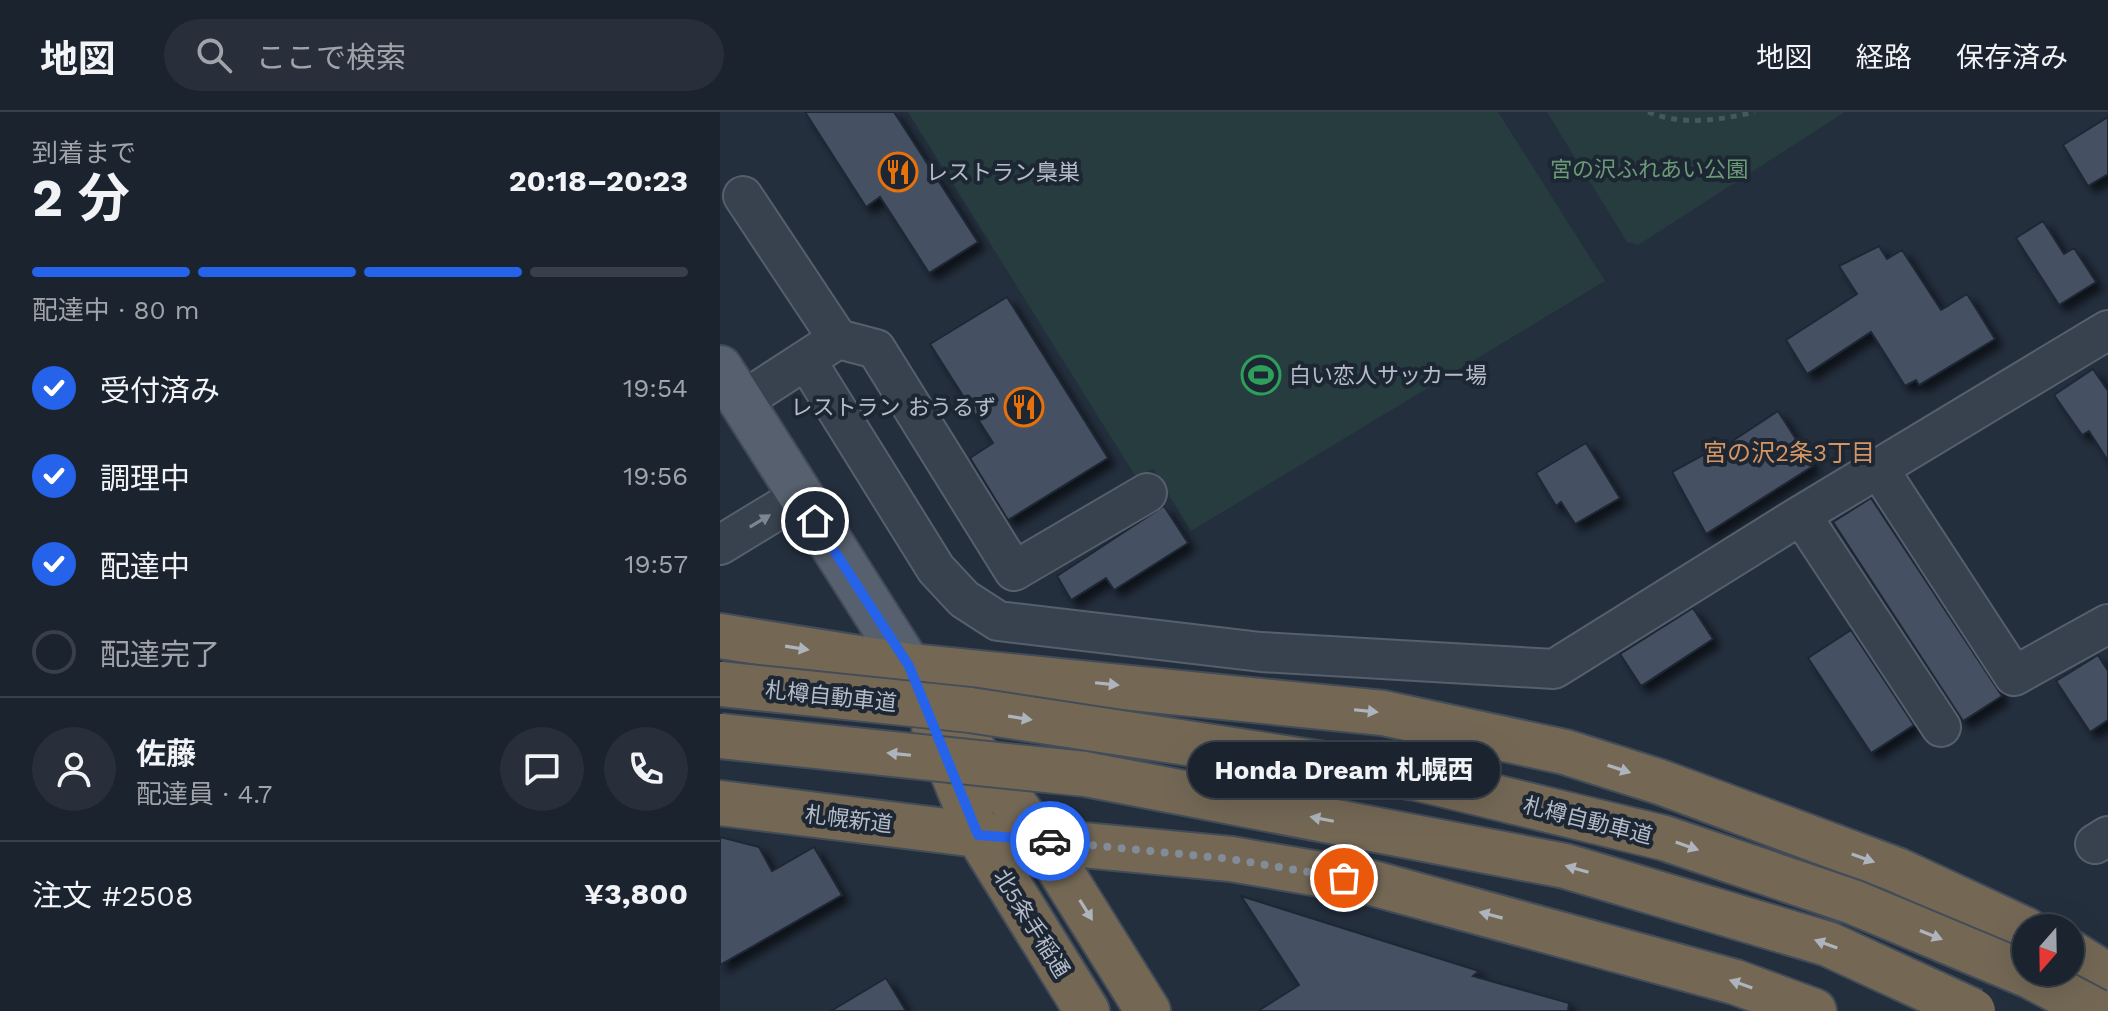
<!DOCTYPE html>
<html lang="ja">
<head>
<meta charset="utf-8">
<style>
	:root { --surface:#1b232e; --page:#282f3a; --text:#f1f3f6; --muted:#a0a4aa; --line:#39404a; --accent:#2563eb }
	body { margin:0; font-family:"Work Sans","Noto Sans JP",sans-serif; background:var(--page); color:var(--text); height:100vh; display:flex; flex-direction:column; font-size:30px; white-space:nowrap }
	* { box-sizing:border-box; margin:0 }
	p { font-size:26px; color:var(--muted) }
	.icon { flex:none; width:44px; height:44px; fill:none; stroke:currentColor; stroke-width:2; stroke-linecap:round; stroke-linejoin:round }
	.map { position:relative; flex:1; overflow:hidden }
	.panel { display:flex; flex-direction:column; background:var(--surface); width:720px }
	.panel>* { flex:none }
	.needle { width:52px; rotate:200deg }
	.fabs { position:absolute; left:1292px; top:802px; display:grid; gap:16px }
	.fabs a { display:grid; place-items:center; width:72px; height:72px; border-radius:50%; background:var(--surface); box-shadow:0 8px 32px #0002,0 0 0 2px var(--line); font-size:40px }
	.pin { position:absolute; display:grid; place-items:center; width:68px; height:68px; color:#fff; margin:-34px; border:4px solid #fff; border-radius:50%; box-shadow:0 2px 8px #0007 }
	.courier { position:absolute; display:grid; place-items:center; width:80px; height:80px; margin:-40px; border:6px solid #2563eb; border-radius:50%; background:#fff; color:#222; box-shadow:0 2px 10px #0007 }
	.bubble { position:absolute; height:56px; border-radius:28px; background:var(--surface); box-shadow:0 8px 32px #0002,0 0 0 2px var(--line); font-size:26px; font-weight:700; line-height:56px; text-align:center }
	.summary em { font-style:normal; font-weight:700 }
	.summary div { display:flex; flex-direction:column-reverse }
	.summary { display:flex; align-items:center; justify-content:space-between; height:136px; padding:0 32px }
	h1 { font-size:52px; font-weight:700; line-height:60px }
	.bar { display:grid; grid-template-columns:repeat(4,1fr); gap:12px 8px; align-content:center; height:96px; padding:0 32px }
	.bar i { height:10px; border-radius:6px; background:var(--line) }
	.bar .current { background:var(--accent) }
	.bar p { grid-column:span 4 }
	.line { display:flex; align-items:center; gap:20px; padding:0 32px; border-top:2px solid var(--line) }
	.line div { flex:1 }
	.round { display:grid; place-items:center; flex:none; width:84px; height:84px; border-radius:42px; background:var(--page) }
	ol { padding:0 32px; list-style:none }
	li { display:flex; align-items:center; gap:24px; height:88px }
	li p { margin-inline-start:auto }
	li .icon { padding:8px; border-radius:50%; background:var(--accent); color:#fff; stroke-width:4 }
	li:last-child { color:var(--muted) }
	li i { width:44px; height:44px; border:4px solid var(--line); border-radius:50% }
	header { display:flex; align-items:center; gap:48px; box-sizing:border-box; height:112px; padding:0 40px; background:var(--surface); border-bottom:2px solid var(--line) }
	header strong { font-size:38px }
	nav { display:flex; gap:44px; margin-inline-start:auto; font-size:28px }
	.search { width:560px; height:72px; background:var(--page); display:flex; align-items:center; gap:20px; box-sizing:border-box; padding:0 28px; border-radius:44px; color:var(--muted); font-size:30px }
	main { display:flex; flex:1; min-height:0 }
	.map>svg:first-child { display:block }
	.green { fill:#263c3f }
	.building { fill:#455162; stroke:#1f2835; stroke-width:2; filter:url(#shadow) }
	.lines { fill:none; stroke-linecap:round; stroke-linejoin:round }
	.minor-casing { stroke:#565f6c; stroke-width:42 }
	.major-casing { stroke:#414a57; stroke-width:48 }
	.highway-casing { stroke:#434c59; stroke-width:48 }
	.path { stroke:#44595c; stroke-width:5; stroke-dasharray:6 6; stroke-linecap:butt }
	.minor { stroke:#38414e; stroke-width:38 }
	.major { stroke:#56606e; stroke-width:44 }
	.highway { stroke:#746855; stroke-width:44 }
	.highway-bridge-casing { stroke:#434c59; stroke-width:48; stroke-linecap:butt }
	.highway-bridge { stroke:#746855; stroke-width:44 }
	.oneway { fill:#7c8592 }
	.oneway2 { fill:#aeb4bd }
	.done { stroke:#828b98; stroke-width:8; stroke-dasharray:0 14.4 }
	.route { stroke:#2563eb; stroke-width:10 }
	.labels { text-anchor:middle; stroke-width:8; stroke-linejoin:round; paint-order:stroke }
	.park-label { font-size:22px; fill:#6b9a76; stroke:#1d2633 }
	.poi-label { font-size:22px; fill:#b4bcc9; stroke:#1d2633; text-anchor:start }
	.street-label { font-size:22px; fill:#b4bcc9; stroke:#1d2633 }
	.neighbourhood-label { font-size:24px; fill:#d59563; stroke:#1d2633 }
</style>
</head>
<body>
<header>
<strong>地図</strong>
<div class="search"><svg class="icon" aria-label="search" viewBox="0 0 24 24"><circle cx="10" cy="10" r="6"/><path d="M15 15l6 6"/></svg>ここで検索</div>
<nav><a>地図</a><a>経路</a><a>保存済み</a></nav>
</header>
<main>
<section class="panel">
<div class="summary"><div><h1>2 分</h1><p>到着まで</p></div><em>20:18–20:23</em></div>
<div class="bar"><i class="current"></i><i class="current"></i><i class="current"></i><i></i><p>配達中 · 80 m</p></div>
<ol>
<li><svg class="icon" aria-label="check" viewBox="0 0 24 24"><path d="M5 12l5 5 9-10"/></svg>受付済み<p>19:54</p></li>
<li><svg class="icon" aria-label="check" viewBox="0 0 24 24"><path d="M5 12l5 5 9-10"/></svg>調理中<p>19:56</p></li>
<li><svg class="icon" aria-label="check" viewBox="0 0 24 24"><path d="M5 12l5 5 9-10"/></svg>配達中<p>19:57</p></li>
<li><i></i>配達完了</li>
</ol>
<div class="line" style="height:144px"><a class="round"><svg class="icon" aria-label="person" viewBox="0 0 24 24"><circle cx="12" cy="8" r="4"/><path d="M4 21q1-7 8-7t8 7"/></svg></a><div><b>佐藤</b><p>配達員 · 4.7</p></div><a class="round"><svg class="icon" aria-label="chat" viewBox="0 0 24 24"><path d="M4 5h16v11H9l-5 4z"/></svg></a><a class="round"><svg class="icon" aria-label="phone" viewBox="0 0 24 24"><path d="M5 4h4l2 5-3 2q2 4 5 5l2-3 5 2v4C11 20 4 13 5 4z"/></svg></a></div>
<div class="line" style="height:104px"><div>注文 #2508</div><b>¥3,800</b></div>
</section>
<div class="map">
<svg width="1388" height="899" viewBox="0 0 1388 899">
	<defs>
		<filter id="shadow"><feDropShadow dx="7" dy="7" stdDeviation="4" flood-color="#0009"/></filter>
	</defs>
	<rect width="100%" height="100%" fill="#242f3e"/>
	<path class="green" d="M 188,0 L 778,0 L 885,169 L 471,419 L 433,357 L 416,365 Z
		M 827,0 L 1125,0 L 918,133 L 907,130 Z"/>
	<path class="building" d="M 85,0 L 174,0 L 258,130 L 209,161 L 160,85 L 146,95 Z
		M 1388,5 L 1388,62 L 1368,74 L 1343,33 Z
		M 1323,109 L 1344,142 L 1354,136 L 1376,170 L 1339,193 L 1296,126 Z
		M 1159,134 L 1167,147 L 1182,138 L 1221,198 L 1247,182 L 1275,227 L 1199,273 L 1196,268 L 1185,274 L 1151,220 L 1087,262 L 1066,228 L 1137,182 L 1119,154 Z
		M 287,185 L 388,346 L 288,408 L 250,346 L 273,331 L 210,232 Z
		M 1373,257 L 1388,279 L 1388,349 L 1369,319 L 1362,323 L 1334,283 Z
		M 1058,299 L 1093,354 L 986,422 L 952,360 L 992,338 L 994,341 Z
		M 866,331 L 900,386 L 855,412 L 841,390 L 836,394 L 816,361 Z
		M 1151,386 L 1282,584 L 1243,609 L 1113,410 Z
		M 444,394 L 468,431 L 394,478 L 386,466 L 351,488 L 337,464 Z
		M 973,496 L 993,527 L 921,574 L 900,542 Z
		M 1131,518 L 1194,613 L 1151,641 L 1088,546 Z
		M 1378,543 L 1388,559 L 1388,608 L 1370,620 L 1336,569 Z
		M 0,725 L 39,735 L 52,759 L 94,735 L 122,783 L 0,853 Z
		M 521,784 L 759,859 L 753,864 L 849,891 L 848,899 L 538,899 L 579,873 Z
		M 166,866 L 186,899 L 111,899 Z"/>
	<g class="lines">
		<defs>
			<path id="minor" d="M 118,227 L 156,237 L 294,459 L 427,381
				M 86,248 L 216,457 L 244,487 L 278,509 L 541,540 L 834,557 L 1081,403 L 1388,218
				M 21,290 L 118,227 L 23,84
				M 1158,356 L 1294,564 L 1388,512
				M 1081,403 L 1221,615
				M 0,433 L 79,385
				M 1375,732 L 1388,724"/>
			<path id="major" d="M 0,256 L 189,554"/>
			<path id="highway" d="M 0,524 L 189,554 L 663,601 L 845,640 L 940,670 L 1177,758 L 1306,818
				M 203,571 L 322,729 L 428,899
				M 214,615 L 258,723 L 367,899
				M 0,691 L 258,723 L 511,747 L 652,771 L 1015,870 L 1094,899
				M 1350,840 L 1388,864"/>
		</defs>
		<use href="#minor" class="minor-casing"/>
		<use href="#major" class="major-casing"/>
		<use href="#highway" class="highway-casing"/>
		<path class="path" d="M 928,0 C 964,14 999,8 1035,0"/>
		<use href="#minor" class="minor"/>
		<use href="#major" class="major"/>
		<use href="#highway" class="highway"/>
		<defs>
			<path id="highway-bridge" d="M 0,572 L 250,598 L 696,666 L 944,726 L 1133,790 L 1310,864 L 1376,899
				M 0,624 L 365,662 L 845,754 L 1108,832 L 1253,899"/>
		</defs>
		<use href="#highway-bridge" class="highway-bridge-casing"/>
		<use href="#highway-bridge" class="highway-bridge"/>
	</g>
	<defs><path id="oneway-solid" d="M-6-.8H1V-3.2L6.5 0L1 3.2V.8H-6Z" transform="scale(2)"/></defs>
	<use class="oneway" href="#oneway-solid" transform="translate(40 409) rotate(-31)"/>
	<g class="oneway2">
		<use href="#oneway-solid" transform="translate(77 536) rotate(9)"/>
		<use href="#oneway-solid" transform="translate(387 572) rotate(6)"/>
		<use href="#oneway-solid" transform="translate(646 599) rotate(6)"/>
		<use href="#oneway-solid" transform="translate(300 606) rotate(9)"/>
		<use href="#oneway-solid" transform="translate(179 642) rotate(-174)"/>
		<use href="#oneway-solid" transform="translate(899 657) rotate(18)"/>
		<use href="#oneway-solid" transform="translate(602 707) rotate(-169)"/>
		<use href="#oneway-solid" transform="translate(967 734) rotate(19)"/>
		<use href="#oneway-solid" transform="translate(1143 746) rotate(20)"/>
		<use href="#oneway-solid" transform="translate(857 757) rotate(-164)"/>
		<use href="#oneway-solid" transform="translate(366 798) rotate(58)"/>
		<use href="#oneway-solid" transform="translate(771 803) rotate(-165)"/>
		<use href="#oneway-solid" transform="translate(1211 823) rotate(22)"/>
		<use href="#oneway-solid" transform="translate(1106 832) rotate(-160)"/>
		<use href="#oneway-solid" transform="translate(1021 872) rotate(-161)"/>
	</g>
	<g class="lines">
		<path class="done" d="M 330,729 L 511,747 L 624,766"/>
		<path class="route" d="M 95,409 L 189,554 L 258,723 L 330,729"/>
	</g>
	<defs>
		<symbol id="restaurant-ring" viewBox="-11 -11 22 22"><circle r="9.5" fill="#1d2633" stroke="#e8710a" stroke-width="1.5"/><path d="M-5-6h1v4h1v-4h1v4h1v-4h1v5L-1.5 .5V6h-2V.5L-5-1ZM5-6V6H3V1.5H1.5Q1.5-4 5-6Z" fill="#e8710a"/></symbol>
		<symbol id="stadium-ring" viewBox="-11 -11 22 22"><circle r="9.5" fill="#1d2633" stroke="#2e9e5b" stroke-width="1.5"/><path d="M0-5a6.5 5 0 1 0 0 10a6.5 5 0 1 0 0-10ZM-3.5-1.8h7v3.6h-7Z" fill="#2e9e5b"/></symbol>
	</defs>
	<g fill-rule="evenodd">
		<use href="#restaurant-ring" x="156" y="38" width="44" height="44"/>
		<use href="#stadium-ring" x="519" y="241" width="44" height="44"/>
		<use href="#restaurant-ring" x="282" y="273" width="44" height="44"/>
	</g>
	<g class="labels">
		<g class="park-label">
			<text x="929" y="65">宮の沢ふれあい公園</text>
		</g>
		<g class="poi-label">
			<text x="206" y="68">レストラン梟巣</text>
			<text x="569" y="271">白い恋人サッカー場</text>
			<text x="276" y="303" text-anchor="end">レストラン おうるず</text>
		</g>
		<g class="street-label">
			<text transform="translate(111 584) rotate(6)" y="8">札樽自動車道</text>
			<text transform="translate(129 707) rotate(7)" y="8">札幌新道</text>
			<text transform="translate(868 708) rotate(14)" y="8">札樽自動車道</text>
			<text transform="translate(312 811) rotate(58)" y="8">北5条手稲通</text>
		</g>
		<g class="neighbourhood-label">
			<text x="1069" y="349">宮の沢2条3丁目</text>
		</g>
	</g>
</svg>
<div class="fabs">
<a><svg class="needle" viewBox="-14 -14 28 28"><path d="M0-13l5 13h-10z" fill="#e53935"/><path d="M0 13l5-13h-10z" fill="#a0a4aa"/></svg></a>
</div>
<div class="pin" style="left:624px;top:766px;background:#ea580c"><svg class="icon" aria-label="bag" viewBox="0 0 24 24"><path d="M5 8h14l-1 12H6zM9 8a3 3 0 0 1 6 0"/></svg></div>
<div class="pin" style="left:95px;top:409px;background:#1f2937"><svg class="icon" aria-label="home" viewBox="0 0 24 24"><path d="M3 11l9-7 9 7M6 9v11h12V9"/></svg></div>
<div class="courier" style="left:330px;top:729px"><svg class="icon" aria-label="car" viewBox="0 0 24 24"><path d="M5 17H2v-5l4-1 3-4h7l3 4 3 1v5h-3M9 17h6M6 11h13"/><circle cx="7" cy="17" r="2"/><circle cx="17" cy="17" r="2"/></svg></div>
<div class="bubble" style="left:468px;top:630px;width:312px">Honda Dream 札幌西</div>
</div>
</main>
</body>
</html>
